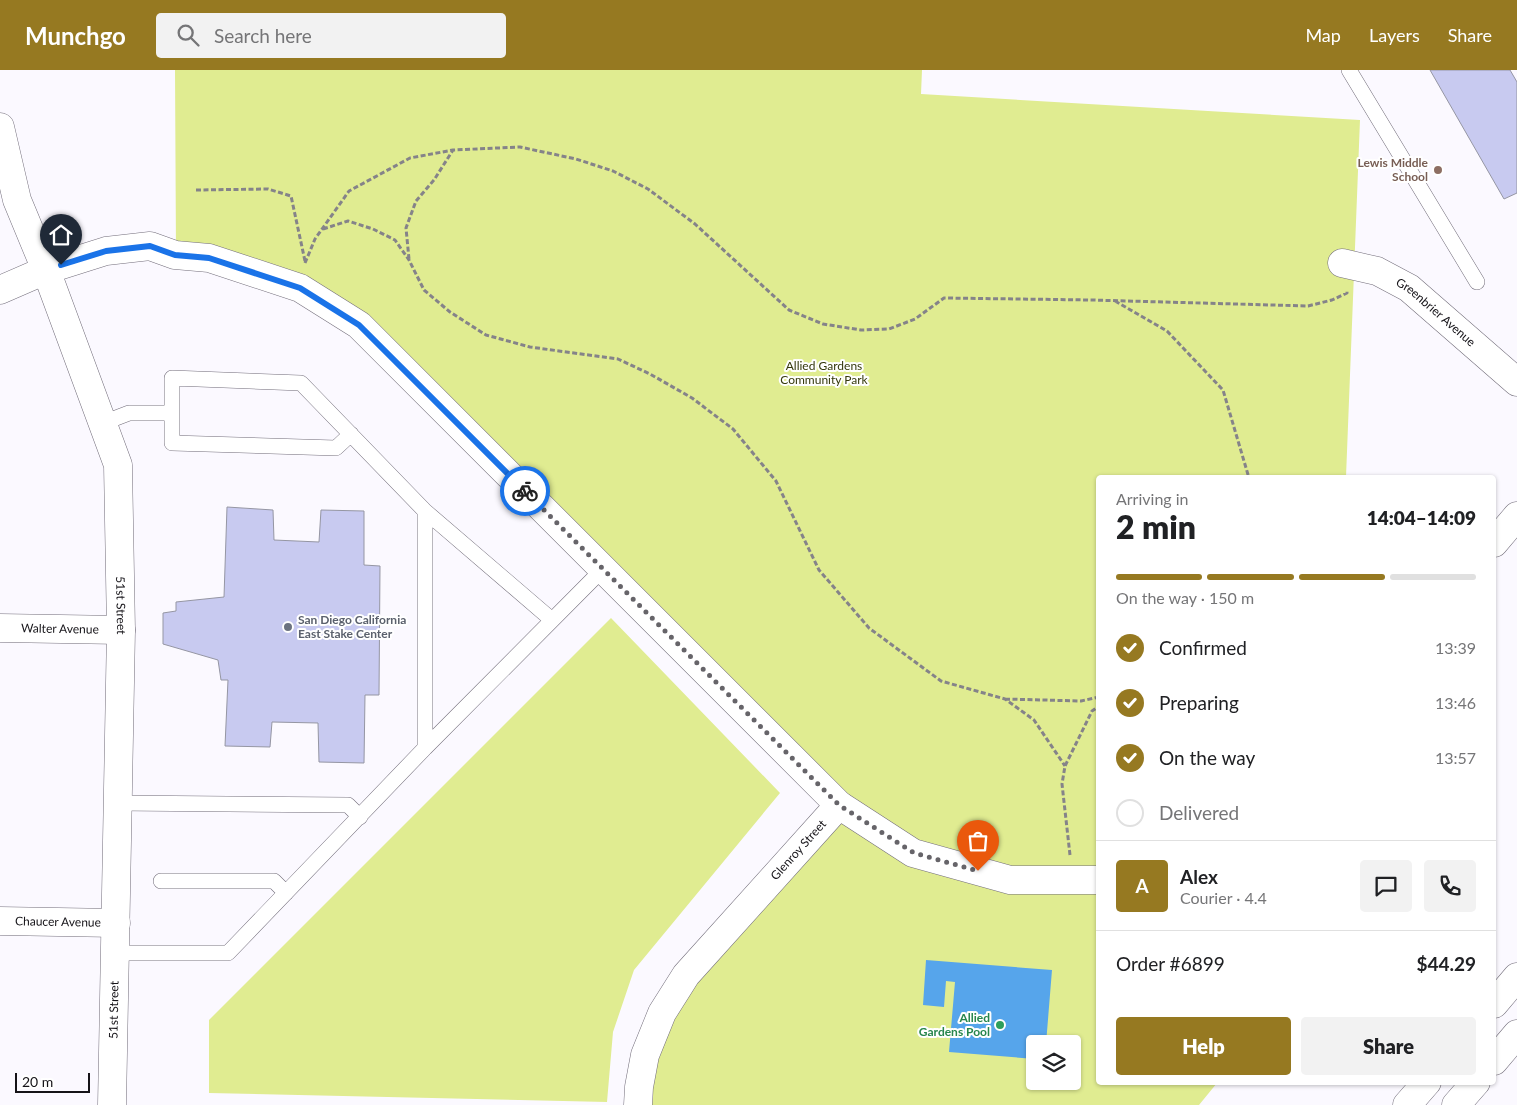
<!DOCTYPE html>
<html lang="en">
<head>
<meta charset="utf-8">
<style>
	:root { --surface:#fff; --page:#f2f2f2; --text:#202124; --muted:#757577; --line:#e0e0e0; --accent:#967921 }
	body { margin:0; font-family:Lato,sans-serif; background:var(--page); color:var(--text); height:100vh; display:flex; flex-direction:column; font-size:19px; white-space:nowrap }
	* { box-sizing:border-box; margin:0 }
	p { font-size:16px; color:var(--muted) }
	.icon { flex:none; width:28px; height:28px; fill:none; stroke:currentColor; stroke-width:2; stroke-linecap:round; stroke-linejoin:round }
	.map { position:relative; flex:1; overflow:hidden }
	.drawer { position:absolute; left:1096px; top:405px; width:400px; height:610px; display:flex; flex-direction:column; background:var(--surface); border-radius:5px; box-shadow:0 1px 4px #0004 }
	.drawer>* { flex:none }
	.tools { position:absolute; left:1026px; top:965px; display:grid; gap:10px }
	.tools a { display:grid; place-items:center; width:55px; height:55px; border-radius:5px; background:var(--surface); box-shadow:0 1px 4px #0004; font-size:25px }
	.scale { position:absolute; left:15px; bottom:12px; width:75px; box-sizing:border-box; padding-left:5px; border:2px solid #151318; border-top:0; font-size:14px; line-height:18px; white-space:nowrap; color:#151318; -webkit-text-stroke:4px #fff; paint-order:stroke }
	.pin { position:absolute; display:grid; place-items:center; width:42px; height:42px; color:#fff; margin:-51px -21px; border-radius:50% 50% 50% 0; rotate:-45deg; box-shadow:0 0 5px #0007 }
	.pin .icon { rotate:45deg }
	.courier { position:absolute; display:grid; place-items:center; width:50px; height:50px; margin:-25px; border:4px solid #1a73e8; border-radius:50%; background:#fff; color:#222; box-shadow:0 1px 6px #0007 }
	.overview em { font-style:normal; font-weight:800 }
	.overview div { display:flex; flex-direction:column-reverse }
	.overview { display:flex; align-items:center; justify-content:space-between; height:85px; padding:0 20px }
	h1 { font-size:32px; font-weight:800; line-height:38px }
	.bar { display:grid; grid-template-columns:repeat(4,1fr); gap:8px 5px; align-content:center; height:60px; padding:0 20px }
	.bar i { height:6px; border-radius:4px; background:var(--line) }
	.bar .active { background:var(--accent) }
	.bar p { grid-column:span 4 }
	.line { display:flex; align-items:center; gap:12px; padding:0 20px; border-top:1px solid var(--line) }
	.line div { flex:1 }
	.round { display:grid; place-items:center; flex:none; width:52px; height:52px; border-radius:5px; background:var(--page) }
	ol { padding:0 20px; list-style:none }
	li { display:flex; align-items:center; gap:15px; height:55px }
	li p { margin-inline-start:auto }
	li .icon { padding:5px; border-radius:50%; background:var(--accent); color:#fff; stroke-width:4 }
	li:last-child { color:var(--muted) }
	li i { width:28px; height:28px; border:2px solid var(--line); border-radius:50% }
	.action { display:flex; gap:10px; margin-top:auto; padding:10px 20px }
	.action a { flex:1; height:58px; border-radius:5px; background:var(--accent); color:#fff; font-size:20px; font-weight:800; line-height:58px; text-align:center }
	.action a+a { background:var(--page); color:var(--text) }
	header { display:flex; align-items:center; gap:30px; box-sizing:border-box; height:70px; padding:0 25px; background:var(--accent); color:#fff }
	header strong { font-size:24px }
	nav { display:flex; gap:28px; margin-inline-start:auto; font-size:18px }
	.search { width:350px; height:45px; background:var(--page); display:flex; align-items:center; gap:12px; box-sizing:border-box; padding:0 18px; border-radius:5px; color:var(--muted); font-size:19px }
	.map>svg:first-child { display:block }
	.green { fill:#e0ec91; fill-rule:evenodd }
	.water { fill:#56a5eb }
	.building { fill:#c8caf0; stroke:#9596a3 }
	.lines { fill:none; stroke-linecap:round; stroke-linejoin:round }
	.service-casing { stroke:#736e7b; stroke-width:16 }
	.minor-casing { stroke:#736e7b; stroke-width:29 }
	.tertiary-casing { stroke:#736e7b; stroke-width:29 }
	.secondary-casing { stroke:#736e7b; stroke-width:29 }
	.path { stroke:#858389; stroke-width:3; stroke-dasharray:5 2.5; stroke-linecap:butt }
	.service { stroke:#fff; stroke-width:15 }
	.minor { stroke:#fff; stroke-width:28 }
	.tertiary { stroke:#fff; stroke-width:28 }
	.secondary { stroke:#fff; stroke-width:28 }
	.done { stroke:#666469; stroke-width:5; stroke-dasharray:0 9 }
	.route { stroke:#1a73e8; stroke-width:6 }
	.education-dot { fill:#8d6e63; stroke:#fff; stroke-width:2 }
	.worship-dot { fill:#6b7280; stroke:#fff; stroke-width:2 }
	.leisure-dot { fill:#2e9e5b; stroke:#fff; stroke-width:2 }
	.labels { text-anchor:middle; stroke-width:4; stroke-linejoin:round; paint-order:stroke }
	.education-label { font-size:12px; font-weight:bold; fill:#785e54; stroke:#fff; text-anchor:end }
	.street-label { font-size:12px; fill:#151318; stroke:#fff }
	.park-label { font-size:12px; fill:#35390d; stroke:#fff }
	.worship-label { font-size:12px; font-weight:bold; fill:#5b616d; stroke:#fff; text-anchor:start }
	.leisure-label { font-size:12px; font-weight:bold; fill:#27864d; stroke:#fff; text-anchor:end }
</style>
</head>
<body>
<header>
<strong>Munchgo</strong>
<div class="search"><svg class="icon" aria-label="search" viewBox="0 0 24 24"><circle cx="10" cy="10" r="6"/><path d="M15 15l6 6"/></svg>Search here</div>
<nav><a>Map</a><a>Layers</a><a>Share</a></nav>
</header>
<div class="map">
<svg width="1517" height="1035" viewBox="0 0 1517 1035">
	<rect width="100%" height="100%" fill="#fbf9ff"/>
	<path class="green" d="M 175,0 L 922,0 L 921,24 L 1360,50 L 1346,407 L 1099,408 L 1099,1012 L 1217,1013 L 1199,1035 L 642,1035 L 665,939 L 838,734 L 358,255 L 176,185 ZM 1035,974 L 1072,974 L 1072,1011 L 1035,1011 Z
		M 611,548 L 780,723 L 634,900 L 613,962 L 607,1032 L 209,1023 L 209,950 Z"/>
	<path class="water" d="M 926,890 L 1052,900 L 1046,974 L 1035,974 L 1035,989 L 949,982 L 955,912 L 946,911 L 944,937 L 923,935 Z"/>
	<path class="building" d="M 1430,0 L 1510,0 L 1517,12 L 1517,123 L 1504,129 Z
		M 227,437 L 273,440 L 274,470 L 319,472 L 321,440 L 364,441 L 364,495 L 380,496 L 379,625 L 365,625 L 364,693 L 319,692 L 318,653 L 272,652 L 270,677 L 225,676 L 228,610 L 221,610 L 218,590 L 163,574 L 163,543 L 176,541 L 176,532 L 224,527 Z"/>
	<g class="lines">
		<defs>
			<path id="service" d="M 1349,0 L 1477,212
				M 103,353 L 129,343 L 172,343
				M 351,364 L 336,378 L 172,373 L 172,308 L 301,313 L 425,441
				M 552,550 L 425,441 L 425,678 L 603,499
				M 118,733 L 348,735 L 360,747
				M 161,811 L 274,811 L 286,823
				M 115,883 L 228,883 L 425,678"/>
			<g id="minor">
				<path id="s1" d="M 0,57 L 17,130 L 46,200 L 118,395 L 121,560 L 112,1035"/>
				<path id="s2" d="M 0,558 L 121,560"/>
				<path id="s3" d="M 0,851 L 116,853"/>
			</g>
			<g id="tertiary">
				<path id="s4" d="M 1342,193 L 1377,201 L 1409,218 L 1517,312"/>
				<path d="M 0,220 L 46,200 L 106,181 L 150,176 L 175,185 L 209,188 L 300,218 L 359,255 L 839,735 L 913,783 L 1010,810 L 1099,810"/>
				<path d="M 1494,473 L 1517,446"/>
				<path id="s5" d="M 638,1035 L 639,1017 L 645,985 L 662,943 L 686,905 L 839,735"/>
			</g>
			<path id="secondary" d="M 1494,934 L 1517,907
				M 1494,991 L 1517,964
				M 1407,1035 L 1427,1012
				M 1456,1035 L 1476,1012"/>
		</defs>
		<use href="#service" class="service-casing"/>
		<use href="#minor" class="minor-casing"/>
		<use href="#tertiary" class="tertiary-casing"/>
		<use href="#secondary" class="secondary-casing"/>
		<path class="path" d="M 196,120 L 268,119 L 291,126 L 305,191
			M 323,159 L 348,151 L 373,159 L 395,170 L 409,190 L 424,220 L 450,242 L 486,265 L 530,277 L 618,289 L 650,304 L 692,328 L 733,359 L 776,411 L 819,500 L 869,558 L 941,611 L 1005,629 L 1034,650 L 1065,696
			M 409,189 L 406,158 L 416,131 L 434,110 L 453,80
			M 305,193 L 315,169 L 349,121 L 410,88 L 453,80 L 520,77 L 576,89 L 613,101 L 648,119 L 695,154 L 789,240 L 823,254 L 861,260 L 889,259 L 915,249 L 944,228 L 1092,230 L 1308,236 L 1332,230 L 1347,223 L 1347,220
			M 1115,231 L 1167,261 L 1223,320 L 1249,408
			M 1005,629 L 1081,631 L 1099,627
			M 1070,785 L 1062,714 L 1065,696 L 1092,641 L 1099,636"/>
		<use href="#service" class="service"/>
		<use href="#minor" class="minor"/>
		<use href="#tertiary" class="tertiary"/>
		<use href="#secondary" class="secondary"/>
	</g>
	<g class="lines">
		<path class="done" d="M 525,421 L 839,735 L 914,783 L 978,801"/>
		<path class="route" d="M 61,195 L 106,181 L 150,176 L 175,185 L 209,188 L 300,218 L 359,255 L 525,421"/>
	</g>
	<circle class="education-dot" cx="1438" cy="100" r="5"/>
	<circle class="worship-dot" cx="288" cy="557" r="5"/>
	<circle class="leisure-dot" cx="1000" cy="955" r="5"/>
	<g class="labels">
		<g class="education-label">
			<text x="1428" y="97">Lewis Middle<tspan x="1428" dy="14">School</tspan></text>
		</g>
		<g class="street-label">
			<text dy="4" stroke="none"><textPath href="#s4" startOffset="108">Greenbrier Avenue</textPath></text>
			<text dy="4" stroke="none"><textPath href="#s1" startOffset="499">51st Street</textPath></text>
			<text dy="4" stroke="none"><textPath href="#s2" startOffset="60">Walter Avenue</textPath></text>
			<text dy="4" stroke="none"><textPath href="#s5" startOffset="309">Glenroy Street</textPath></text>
			<text dy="4" stroke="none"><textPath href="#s3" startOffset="58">Chaucer Avenue</textPath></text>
			<text transform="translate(114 940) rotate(-89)" y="4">51st Street</text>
		</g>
		<g class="park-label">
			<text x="824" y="300">Allied Gardens<tspan x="824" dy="14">Community Park</tspan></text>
		</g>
		<g class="worship-label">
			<text x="298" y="554">San Diego California<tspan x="298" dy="14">East Stake Center</tspan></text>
		</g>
		<g class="leisure-label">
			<text x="990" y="952">Allied<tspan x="990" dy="14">Gardens Pool</tspan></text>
		</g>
	</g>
</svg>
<div class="tools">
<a><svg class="icon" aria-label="layers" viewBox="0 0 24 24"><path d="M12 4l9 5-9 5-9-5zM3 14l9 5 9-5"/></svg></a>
</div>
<div class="scale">20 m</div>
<div class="pin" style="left:978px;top:801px;background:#ea580c"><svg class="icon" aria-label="bag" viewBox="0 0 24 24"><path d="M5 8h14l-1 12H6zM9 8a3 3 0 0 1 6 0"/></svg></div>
<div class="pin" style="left:61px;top:195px;background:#1f2937"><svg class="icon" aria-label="home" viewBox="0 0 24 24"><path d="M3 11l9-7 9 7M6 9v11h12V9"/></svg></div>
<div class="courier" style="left:525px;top:421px"><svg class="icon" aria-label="bike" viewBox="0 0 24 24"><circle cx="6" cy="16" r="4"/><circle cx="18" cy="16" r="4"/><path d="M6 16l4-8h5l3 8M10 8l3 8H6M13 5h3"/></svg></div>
<section class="drawer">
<div class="overview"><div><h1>2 min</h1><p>Arriving in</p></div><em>14:04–14:09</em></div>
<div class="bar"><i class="active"></i><i class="active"></i><i class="active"></i><i></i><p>On the way · 150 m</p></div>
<ol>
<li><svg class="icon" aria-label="check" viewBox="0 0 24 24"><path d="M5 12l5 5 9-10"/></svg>Confirmed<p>13:39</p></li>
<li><svg class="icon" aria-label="check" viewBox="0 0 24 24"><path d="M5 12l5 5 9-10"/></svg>Preparing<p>13:46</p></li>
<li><svg class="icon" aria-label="check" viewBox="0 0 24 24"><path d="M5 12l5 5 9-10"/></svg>On the way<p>13:57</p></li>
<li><i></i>Delivered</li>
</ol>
<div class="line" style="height:90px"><b class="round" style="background:var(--accent);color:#fff">A</b><div><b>Alex</b><p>Courier · 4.4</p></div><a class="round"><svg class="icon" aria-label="chat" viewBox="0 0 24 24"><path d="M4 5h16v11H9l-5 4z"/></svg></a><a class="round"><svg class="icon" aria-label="phone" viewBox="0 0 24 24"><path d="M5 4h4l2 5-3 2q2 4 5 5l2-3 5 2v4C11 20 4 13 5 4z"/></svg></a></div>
<div class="line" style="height:65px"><div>Order #6899</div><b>$44.29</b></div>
<div class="action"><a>Help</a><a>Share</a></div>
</section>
</div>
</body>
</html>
